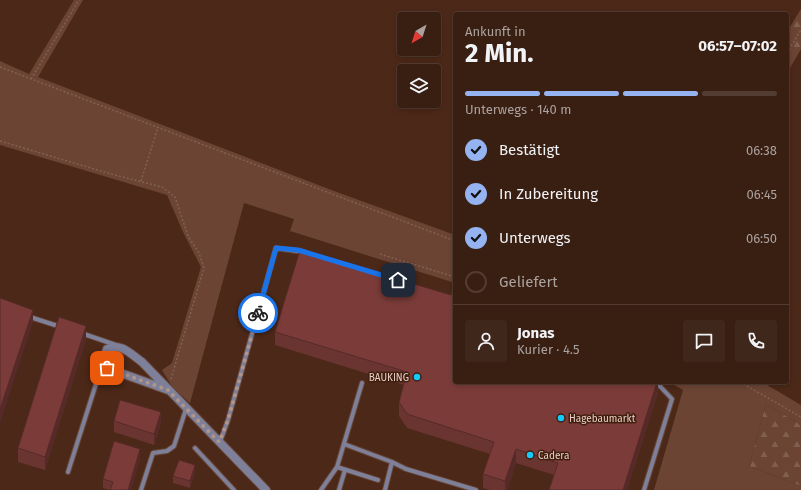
<!DOCTYPE html>
<html lang="de">
<head>
<meta charset="utf-8">
<style>
	:root { --surface:#391e12; --page:#40271b; --text:#f1f3f6; --muted:#aba29f; --line:#533c32; --accent:#95b2f1 }
	body { margin:0; font-family:"Fira Sans",sans-serif; background:var(--page); color:var(--text); height:100vh; display:flex; flex-direction:column; font-size:15px; white-space:nowrap }
	* { box-sizing:border-box; margin:0 }
	p { font-size:13px; color:var(--muted) }
	.icon { flex:none; width:22px; height:22px; fill:none; stroke:currentColor; stroke-width:2; stroke-linecap:round; stroke-linejoin:round }
	.map { position:relative; flex:1; overflow:hidden }
	.side { position:absolute; left:453px; top:12px; width:336px; height:372px; display:flex; flex-direction:column; background:var(--surface); border-radius:4px; box-shadow:0 2px 6px #0003,0 0 0 1px var(--line) }
	.side>* { flex:none }
	.needle { width:26px; rotate:219deg }
	.tools { position:absolute; left:397px; top:12px; display:grid; gap:8px }
	.tools a { display:grid; place-items:center; width:44px; height:44px; border-radius:4px; background:var(--surface); box-shadow:0 2px 6px #0003,0 0 0 1px var(--line); font-size:20px }
	.pin { position:absolute; display:grid; place-items:center; width:34px; height:34px; color:#fff; margin:-17px; border-radius:8px; box-shadow:0 2px 6px #0006 }
	.courier { position:absolute; display:grid; place-items:center; width:40px; height:40px; margin:-20px; border:3px solid #1a73e8; border-radius:50%; background:#fff; color:#222; box-shadow:0 1px 5px #0007 }
	.headline em { font-style:normal; font-weight:700 }
	.headline div { display:flex; flex-direction:column-reverse }
	.headline { display:flex; align-items:center; justify-content:space-between; height:68px; padding:0 12px }
	h1 { font-size:26px; font-weight:700; line-height:30px }
	.bar { display:grid; grid-template-columns:repeat(4,1fr); gap:6px 4px; align-content:center; height:48px; padding:0 12px }
	.bar i { height:5px; border-radius:3px; background:var(--line) }
	.bar .current { background:var(--accent) }
	.bar p { grid-column:span 4 }
	.line { display:flex; align-items:center; gap:10px; padding:0 12px; border-top:1px solid var(--line) }
	.line div { flex:1 }
	.round { display:grid; place-items:center; flex:none; width:42px; height:42px; border-radius:4px; background:var(--page) }
	ol { padding:0 12px; list-style:none }
	li { display:flex; align-items:center; gap:12px; height:44px }
	li p { margin-inline-start:auto }
	li .icon { padding:4px; border-radius:50%; background:var(--accent); color:#111; stroke-width:4 }
	li:last-child { color:var(--muted) }
	li i { width:22px; height:22px; border:2px solid var(--line); border-radius:50% }
	.map>svg:first-child { display:block }
	.grass { fill:#6b4434 }
	.forest { fill:url(#forest-firs) }
	.lines { fill:none; stroke-linecap:round; stroke-linejoin:round }
	.lane-casing { stroke:#684637; stroke-width:6 }
	.street-casing { stroke:#684637; stroke-width:10 }
	.path { stroke:#816153; stroke-width:1.5; stroke-dasharray:2 2; stroke-linecap:butt }
	.lane { stroke:#7e7f99; stroke-width:4 }
	.street { stroke:#7e7f99; stroke-width:8 }
	.wall { fill:#6a3431 }
	.shaded-wall { fill:#562a28 }
	.building { fill:#7b3c39; stroke:#562a28 }
	.done { stroke:#b19588; stroke-width:4; stroke-dasharray:0 7.2 }
	.route { stroke:#1a73e8; stroke-width:5 }
	.poi-dot { fill:#14cafb; stroke:#411e0d; stroke-width:1.5 }
	.labels { text-anchor:middle; stroke-width:3; stroke-linejoin:round; paint-order:stroke }
	.poi-label { font-size:10px; fill:#e8cfc5; stroke:#411e0d; text-anchor:start }
</style>
</head>
<body>
<div class="map">
<svg width="801" height="490" viewBox="0 0 801 490">
	<defs>
		<pattern id="forest-firs" width="22" height="20" patternUnits="userSpaceOnUse"><rect width="22" height="20" fill="#6b4434"/><path d="M5 1l3.5 6h-7zM16 11l3.5 6h-7z" fill="#805e50"/></pattern>
	</defs>
	<rect width="100%" height="100%" fill="#4c2818"/>
	<path class="grass" d="M 74,0 L 83,0 L 38,77 L 334,191 L 455,235 L 455,283 L 290,231 L 294,219 L 244,203 L 190,403 L 173,388 L 162,370 L 172,363 L 201,267 L 183,232 L 167,195 L 0,145 L 0,61 L 29,74 Z
		M 669,382 L 762,382 L 801,405 L 801,425 L 766,404 L 749,466 L 801,486 L 801,490 L 654,490 L 683,390 Z"/>
	<path class="forest" d="M 801,9 L 801,49 L 787,73 L 787,32 Z
		M 766,404 L 801,425 L 801,486 L 749,466 Z"/>
	<g class="lines">
		<defs>
			<path id="lane" d="M 30,317 L 61,327
				M 81,333 L 116,345
				M 220,442 L 228,420 L 276,248 L 304,252
				M 344,444 L 392,462 L 406,469 L 476,490
				M 195,448 L 234,490
				M 337,467 L 378,480
				M 68,472 L 103,362
				M 141,490 L 153,453 L 167,451 L 174,446 L 186,409
				M 321,490 L 337,467 L 362,383
				M 339,490 L 345,470
				M 385,490 L 392,462
				M 644,490 L 672,399 L 656,382"/>
			<path id="street" d="M 168,390 L 107,368 L 103,362 L 107,349 C 120,342 131,354 142,362 L 266,490"/>
		</defs>
		<use href="#lane" class="lane-casing"/>
		<use href="#street" class="street-casing"/>
		<path class="path" d="M 787,53 L 801,30
			M 0,67 L 455,241
			M 31,79 L 79,0
			M 0,141 L 111,174 L 162,187 L 175,197 L 188,236 L 199,253 L 204,268 L 171,379
			M 141,181 L 158,127
			M 380,254 L 455,277
			M 740,382 L 801,417"/>
		<use href="#lane" class="lane"/>
		<use href="#street" class="street"/>
	</g>
	<path class="wall" d="M 275,332 L 455,382 L 658,382 L 658,393 L 627,490 L 549,490 L 554,475 L 516,463 L 507,490 L 490,490 L 483,488 L 483,474 L 490,454 L 407,428 L 399,416 L 399,402 L 404,385 L 275,345 Z
		M 86,339 L 45,470 L 18,462 L 18,448 Z
		M 114,421 L 161,423 L 154,445 L 114,432 Z
		M 140,458 L 131,490 L 109,490 L 103,488 L 103,479 Z
		M 195,472 L 190,488 L 173,483 L 173,476 Z"/>
	<path class="shaded-wall" d="M 33,310 L 33,323 L 0,423 L 0,409 Z
		M 86,326 L 86,339 L 45,470 L 45,457 Z
		M 657,382 L 658,382 L 658,393 L 627,490 L 623,490 Z
		M 161,412 L 161,423 L 154,445 L 154,434 Z
		M 140,449 L 140,458 L 131,490 L 128,490 Z
		M 516,449 L 516,463 L 507,490 L 505,490 L 505,481 Z
		M 195,465 L 195,472 L 190,488 L 190,481 Z"/>
	<path class="building" d="M 300,250 L 451,295 L 452,289 L 455,290 L 455,382 L 657,382 L 623,490 L 549,490 L 558,463 L 516,449 L 505,481 L 483,474 L 494,442 L 407,414 L 399,402 L 407,372 L 275,332 Z
		M 0,298 L 33,310 L 0,409 Z
		M 59,317 L 86,326 L 45,457 L 18,448 Z
		M 120,400 L 161,412 L 154,434 L 114,421 Z
		M 114,441 L 140,449 L 128,490 L 110,490 L 113,482 L 103,479 Z
		M 179,460 L 195,465 L 190,481 L 173,476 Z"/>
	<g class="lines">
		<path class="done" d="M 107,368 L 168,390 L 219,442 L 228,420 L 258,313"/>
		<path class="route" d="M 258,313 L 276,248 L 298,250 L 398,280"/>
	</g>
	<g class="poi-dot">
		<circle cx="417" cy="377" r="4"/>
		<circle cx="561" cy="418" r="4"/>
		<circle cx="530" cy="455" r="4"/>
	</g>
	<g class="labels">
		<g class="poi-label">
			<text x="409" y="381" text-anchor="end">BAUKING</text>
			<text x="569" y="422">Hagebaumarkt</text>
			<text x="538" y="459">Cadera</text>
		</g>
	</g>
</svg>
<div class="tools">
<a><svg class="needle" viewBox="-14 -14 28 28"><path d="M0-13l5 13h-10z" fill="#e53935"/><path d="M0 13l5-13h-10z" fill="#aba29f"/></svg></a>
<a><svg class="icon" aria-label="layers" viewBox="0 0 24 24"><path d="M12 4l9 5-9 5-9-5zM3 14l9 5 9-5"/></svg></a>
</div>
<div class="pin" style="left:107px;top:368px;background:#ea580c"><svg class="icon" aria-label="bag" viewBox="0 0 24 24"><path d="M5 8h14l-1 12H6zM9 8a3 3 0 0 1 6 0"/></svg></div>
<div class="pin" style="left:398px;top:280px;background:#1f2937"><svg class="icon" aria-label="home" viewBox="0 0 24 24"><path d="M3 11l9-7 9 7M6 9v11h12V9"/></svg></div>
<div class="courier" style="left:258px;top:313px"><svg class="icon" aria-label="bike" viewBox="0 0 24 24"><circle cx="6" cy="16" r="4"/><circle cx="18" cy="16" r="4"/><path d="M6 16l4-8h5l3 8M10 8l3 8H6M13 5h3"/></svg></div>
<section class="side">
<div class="headline"><div><h1>2 Min.</h1><p>Ankunft in</p></div><em>06:57–07:02</em></div>
<div class="bar"><i class="current"></i><i class="current"></i><i class="current"></i><i></i><p>Unterwegs · 140 m</p></div>
<ol>
<li><svg class="icon" aria-label="check" viewBox="0 0 24 24"><path d="M5 12l5 5 9-10"/></svg>Bestätigt<p>06:38</p></li>
<li><svg class="icon" aria-label="check" viewBox="0 0 24 24"><path d="M5 12l5 5 9-10"/></svg>In Zubereitung<p>06:45</p></li>
<li><svg class="icon" aria-label="check" viewBox="0 0 24 24"><path d="M5 12l5 5 9-10"/></svg>Unterwegs<p>06:50</p></li>
<li><i></i>Geliefert</li>
</ol>
<div class="line" style="height:72px"><a class="round"><svg class="icon" aria-label="person" viewBox="0 0 24 24"><circle cx="12" cy="8" r="4"/><path d="M4 21q1-7 8-7t8 7"/></svg></a><div><b>Jonas</b><p>Kurier · 4.5</p></div><a class="round"><svg class="icon" aria-label="chat" viewBox="0 0 24 24"><path d="M4 5h16v11H9l-5 4z"/></svg></a><a class="round"><svg class="icon" aria-label="phone" viewBox="0 0 24 24"><path d="M5 4h4l2 5-3 2q2 4 5 5l2-3 5 2v4C11 20 4 13 5 4z"/></svg></a></div>
</section>
</div>
</body>
</html>
